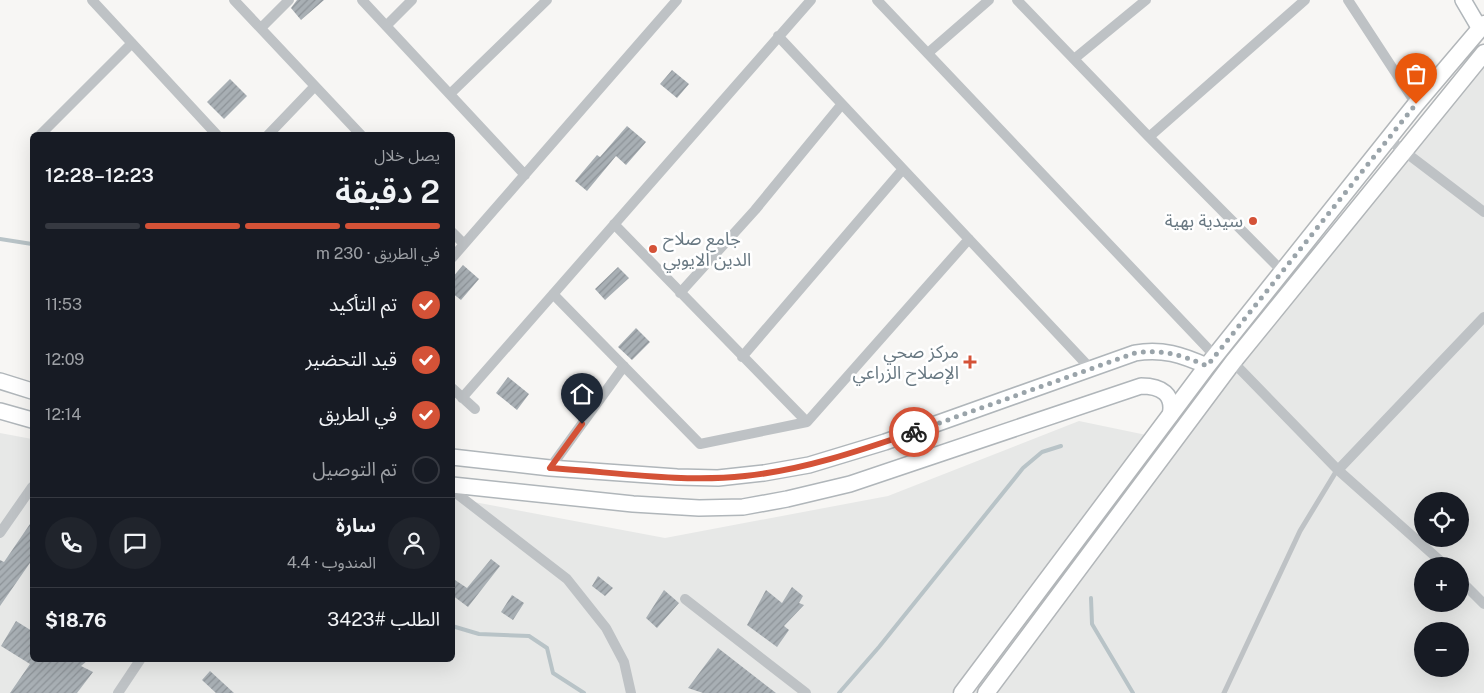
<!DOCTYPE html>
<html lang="ar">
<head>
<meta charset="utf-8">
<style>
	:root { --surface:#171b24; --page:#20242c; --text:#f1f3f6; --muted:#9ea1a6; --line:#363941; --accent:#d45237 }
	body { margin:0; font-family:"Public Sans","Noto Sans Arabic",sans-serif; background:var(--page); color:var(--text); direction:rtl; height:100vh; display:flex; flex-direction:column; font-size:19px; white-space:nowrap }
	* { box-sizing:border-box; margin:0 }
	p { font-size:16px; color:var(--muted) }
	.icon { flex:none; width:28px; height:28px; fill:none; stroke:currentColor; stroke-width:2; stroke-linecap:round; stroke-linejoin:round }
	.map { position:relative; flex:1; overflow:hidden; direction:ltr }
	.details { position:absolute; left:30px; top:132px; width:425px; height:530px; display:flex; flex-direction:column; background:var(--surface); border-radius:8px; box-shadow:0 5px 20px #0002; direction:rtl }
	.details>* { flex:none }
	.tools { position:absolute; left:1414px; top:492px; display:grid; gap:10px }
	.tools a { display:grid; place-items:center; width:55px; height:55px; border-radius:50%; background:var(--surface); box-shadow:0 5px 20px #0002; font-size:25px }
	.pin { position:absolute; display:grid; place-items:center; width:42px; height:42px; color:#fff; margin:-51px -21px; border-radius:50% 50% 50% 0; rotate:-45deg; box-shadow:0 0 5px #0007 }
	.pin .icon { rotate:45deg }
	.courier { position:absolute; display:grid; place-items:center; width:50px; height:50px; margin:-25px; border:4px solid #d45237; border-radius:50%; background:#fff; color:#222; box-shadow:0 1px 6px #0007 }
	.headline em { font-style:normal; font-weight:600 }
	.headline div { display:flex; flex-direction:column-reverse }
	.headline { display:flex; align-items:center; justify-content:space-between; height:85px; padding:0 15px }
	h1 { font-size:32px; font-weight:600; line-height:38px }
	.bar { display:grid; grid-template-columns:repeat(4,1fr); gap:8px 5px; align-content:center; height:60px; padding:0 15px }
	.bar i { height:6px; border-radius:4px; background:var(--line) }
	.bar .selected { background:var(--accent) }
	.bar p { grid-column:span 4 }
	.line { display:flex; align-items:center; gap:12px; padding:0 15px; border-top:1px solid var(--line) }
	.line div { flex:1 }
	.round { display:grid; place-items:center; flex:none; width:52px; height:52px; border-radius:26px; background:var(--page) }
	ol { padding:0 15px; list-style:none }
	li { display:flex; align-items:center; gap:15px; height:55px }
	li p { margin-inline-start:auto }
	li .icon { padding:5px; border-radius:50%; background:var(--accent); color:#fff; stroke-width:4 }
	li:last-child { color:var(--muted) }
	li i { width:28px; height:28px; border:2px solid var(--line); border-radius:50% }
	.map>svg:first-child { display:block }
	.built { fill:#e7e8e7; fill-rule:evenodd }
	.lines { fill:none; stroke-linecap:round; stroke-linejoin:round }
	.stream { stroke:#b8c3c7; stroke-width:4 }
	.building { fill:url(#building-hatch) }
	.secondary-casing { stroke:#b0b6ba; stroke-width:18 }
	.primary-casing { stroke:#b2b6b9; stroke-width:19 }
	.lane { stroke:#bec2c5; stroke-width:5 }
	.street { stroke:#bec2c5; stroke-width:10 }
	.secondary { stroke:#fff; stroke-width:15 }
	.primary { stroke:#fff; stroke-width:16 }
	.done { stroke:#9aa4aa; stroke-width:5; stroke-dasharray:0 9 }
	.route { stroke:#d45237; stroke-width:6 }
	.poi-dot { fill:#d45237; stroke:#fff; stroke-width:2 }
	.labels { text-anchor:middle; stroke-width:5; stroke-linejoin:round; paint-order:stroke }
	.poi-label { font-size:18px; fill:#687882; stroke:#fff; text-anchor:end }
</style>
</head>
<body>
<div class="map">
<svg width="1484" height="693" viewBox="0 0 1484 693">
	<defs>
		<pattern id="building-hatch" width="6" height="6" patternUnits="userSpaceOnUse" patternTransform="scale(1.25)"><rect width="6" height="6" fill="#a8afb4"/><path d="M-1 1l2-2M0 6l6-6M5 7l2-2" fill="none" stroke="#8d9398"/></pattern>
	</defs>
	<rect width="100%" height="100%" fill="#f7f6f4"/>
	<path class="built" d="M 1484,58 L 1484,693 L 0,693 L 0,433 L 32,439 L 32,660 L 452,660 L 453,498 L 665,538 L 888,496 L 1079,421 L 1180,442 ZM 1422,501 L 1460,501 L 1460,539 L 1422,539 ZM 1422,566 L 1460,566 L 1460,604 L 1422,604 ZM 1422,631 L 1460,631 L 1460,669 L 1422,669 Z"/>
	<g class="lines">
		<path class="stream" d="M 0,239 L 32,244
			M 1091,598 L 1092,624 L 1133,693
			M 452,626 L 479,634 L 529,636 L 547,648 L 553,673 L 584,693
			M 839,693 L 879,647 L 1023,468 L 1042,452 L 1061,446"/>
	</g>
	<path class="building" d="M 297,0 L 324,0 L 301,20 L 291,8 Z
		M 672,70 L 689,84 L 677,98 L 660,84 Z
		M 230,79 L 247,96 L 224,119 L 207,102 Z
		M 627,126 L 646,142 L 626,165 L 616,156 L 587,191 L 575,181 L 597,155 L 600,157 Z
		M 463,265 L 479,279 L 461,300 L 452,293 L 452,278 Z
		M 618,267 L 629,278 L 605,300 L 595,289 Z
		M 636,328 L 650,342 L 632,360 L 618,347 Z
		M 508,377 L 529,394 L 517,410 L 496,393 Z
		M 32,521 L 32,560 L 0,606 L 0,560 L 4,562 Z
		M 491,559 L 500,566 L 468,607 L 452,595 L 452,578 L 467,588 Z
		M 598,576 L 613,588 L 605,596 L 592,586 Z
		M 792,587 L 803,596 L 799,603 L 804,605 L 784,626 L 789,630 L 777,647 L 747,625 L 766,590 L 782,603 Z
		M 664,590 L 679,603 L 657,628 L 646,618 Z
		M 512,595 L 524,603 L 513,620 L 501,612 Z
		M 16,621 L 32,631 L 32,660 L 88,660 L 81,666 L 93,672 L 77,693 L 10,693 L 30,664 L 1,646 Z
		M 718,648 L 776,693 L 703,693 L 688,688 Z
		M 210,671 L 234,693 L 216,693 L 202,680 Z"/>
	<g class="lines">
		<defs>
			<path id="secondary" d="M 1463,0 L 1480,29
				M 0,381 L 32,391
				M 0,411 L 32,420
				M 452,457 L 550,468 L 677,477 L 718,478 L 764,473 L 809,465 L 885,442 L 1135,353 C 1162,348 1182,355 1207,366
				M 452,485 L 633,504 L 699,508 L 743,507 L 787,499 L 850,484 L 1141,386 C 1161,386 1175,394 1170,416"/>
			<path id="primary" d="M 962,693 L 1207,366 L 1416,104 L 1484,24
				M 986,693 L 1233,362 L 1484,53"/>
		</defs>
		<use href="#secondary" class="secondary-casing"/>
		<use href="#primary" class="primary-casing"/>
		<path class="lane" d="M 1224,693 L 1300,531 L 1337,470"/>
		<path class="street" d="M 92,0 L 217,135
			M 234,0 L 361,135
			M 362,0 L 525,175
			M 877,0 L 1215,356
			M 1017,0 L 1149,137 L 1282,271
			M 1348,0 L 1416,104
			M 386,26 L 412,0
			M 261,28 L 289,0
			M 778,36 L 1090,368
			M 928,53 L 989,0
			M 1074,59 L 1146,0
			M 451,93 L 547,0
			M 40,135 L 132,43
			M 268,135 L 315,86
			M 1149,137 L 1305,0
			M 1388,139 L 1484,212
			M 614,224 L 807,422
			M 452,232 L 464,244
			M 452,258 L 677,0
			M 680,293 L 755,210 L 842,104
			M 553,294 L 700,444 L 807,422 L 969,239
			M 742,357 L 903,169
			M 1233,362 L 1338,470 L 1446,566
			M 452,388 L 475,409
			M 462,398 L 811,0
			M 550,468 L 624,366
			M 1338,470 L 1484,317
			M 452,490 L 567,579 L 606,628 L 624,662 L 631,693
			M 0,533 L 32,487
			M 1460,580 L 1484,604
			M 685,599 L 806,693
			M 118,693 L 140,660"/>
		<use href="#secondary" class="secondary"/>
		<use href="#primary" class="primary"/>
	</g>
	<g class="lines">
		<path class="done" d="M 914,432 L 1135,353 C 1162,349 1182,355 1207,366 L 1416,104"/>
		<path class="route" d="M 582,424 L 550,468 C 614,472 681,483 745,476 C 803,470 859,451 914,432"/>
	</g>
	<g class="poi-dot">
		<circle cx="1253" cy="221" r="5"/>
		<circle cx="653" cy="249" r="5"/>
		<path d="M967.5 354.5h5v5h5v5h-5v5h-5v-5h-5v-5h5z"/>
	</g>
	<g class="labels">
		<g class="poi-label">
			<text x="1243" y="227">سيدية بهية</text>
			<text x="663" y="245" text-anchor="start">جامع صلاح<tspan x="663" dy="21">الدين الايوبي</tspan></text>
			<text x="959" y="358">مركز صحي<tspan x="959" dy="21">الإصلاح الزراعي</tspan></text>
		</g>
	</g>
</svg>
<div class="tools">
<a><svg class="icon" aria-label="locate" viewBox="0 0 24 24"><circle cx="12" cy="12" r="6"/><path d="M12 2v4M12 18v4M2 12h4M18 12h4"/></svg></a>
<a>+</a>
<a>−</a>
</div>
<div class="pin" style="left:1416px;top:104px;background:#ea580c"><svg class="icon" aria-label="bag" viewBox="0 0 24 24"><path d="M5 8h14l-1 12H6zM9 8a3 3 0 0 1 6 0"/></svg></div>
<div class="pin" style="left:582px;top:424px;background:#1f2937"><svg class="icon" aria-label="home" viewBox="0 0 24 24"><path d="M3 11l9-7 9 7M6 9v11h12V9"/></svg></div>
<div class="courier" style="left:914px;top:432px"><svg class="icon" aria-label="bike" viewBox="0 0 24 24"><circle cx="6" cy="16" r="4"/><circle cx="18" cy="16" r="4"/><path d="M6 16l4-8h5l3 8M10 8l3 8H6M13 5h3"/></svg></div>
<section class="details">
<div class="headline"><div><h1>2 دقيقة</h1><p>يصل خلال</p></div><em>12:23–12:28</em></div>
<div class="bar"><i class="selected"></i><i class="selected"></i><i class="selected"></i><i></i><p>في الطريق · 230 m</p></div>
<ol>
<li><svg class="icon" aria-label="check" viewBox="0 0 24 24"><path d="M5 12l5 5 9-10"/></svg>تم التأكيد<p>11:53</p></li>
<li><svg class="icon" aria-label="check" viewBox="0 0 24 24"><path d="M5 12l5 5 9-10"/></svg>قيد التحضير<p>12:09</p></li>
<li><svg class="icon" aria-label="check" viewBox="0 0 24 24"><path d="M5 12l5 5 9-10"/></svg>في الطريق<p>12:14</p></li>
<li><i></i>تم التوصيل</li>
</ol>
<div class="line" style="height:90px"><a class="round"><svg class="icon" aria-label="person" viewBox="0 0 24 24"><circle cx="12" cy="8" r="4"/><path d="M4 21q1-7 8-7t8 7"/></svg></a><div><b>سارة</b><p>المندوب · 4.4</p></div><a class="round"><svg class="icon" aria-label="chat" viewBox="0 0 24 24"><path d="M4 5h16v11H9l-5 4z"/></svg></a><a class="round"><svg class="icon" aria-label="phone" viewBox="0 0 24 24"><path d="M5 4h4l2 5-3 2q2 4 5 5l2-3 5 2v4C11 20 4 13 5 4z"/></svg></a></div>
<div class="line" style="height:65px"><div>الطلب #3423</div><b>$18.76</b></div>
</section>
</div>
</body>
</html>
